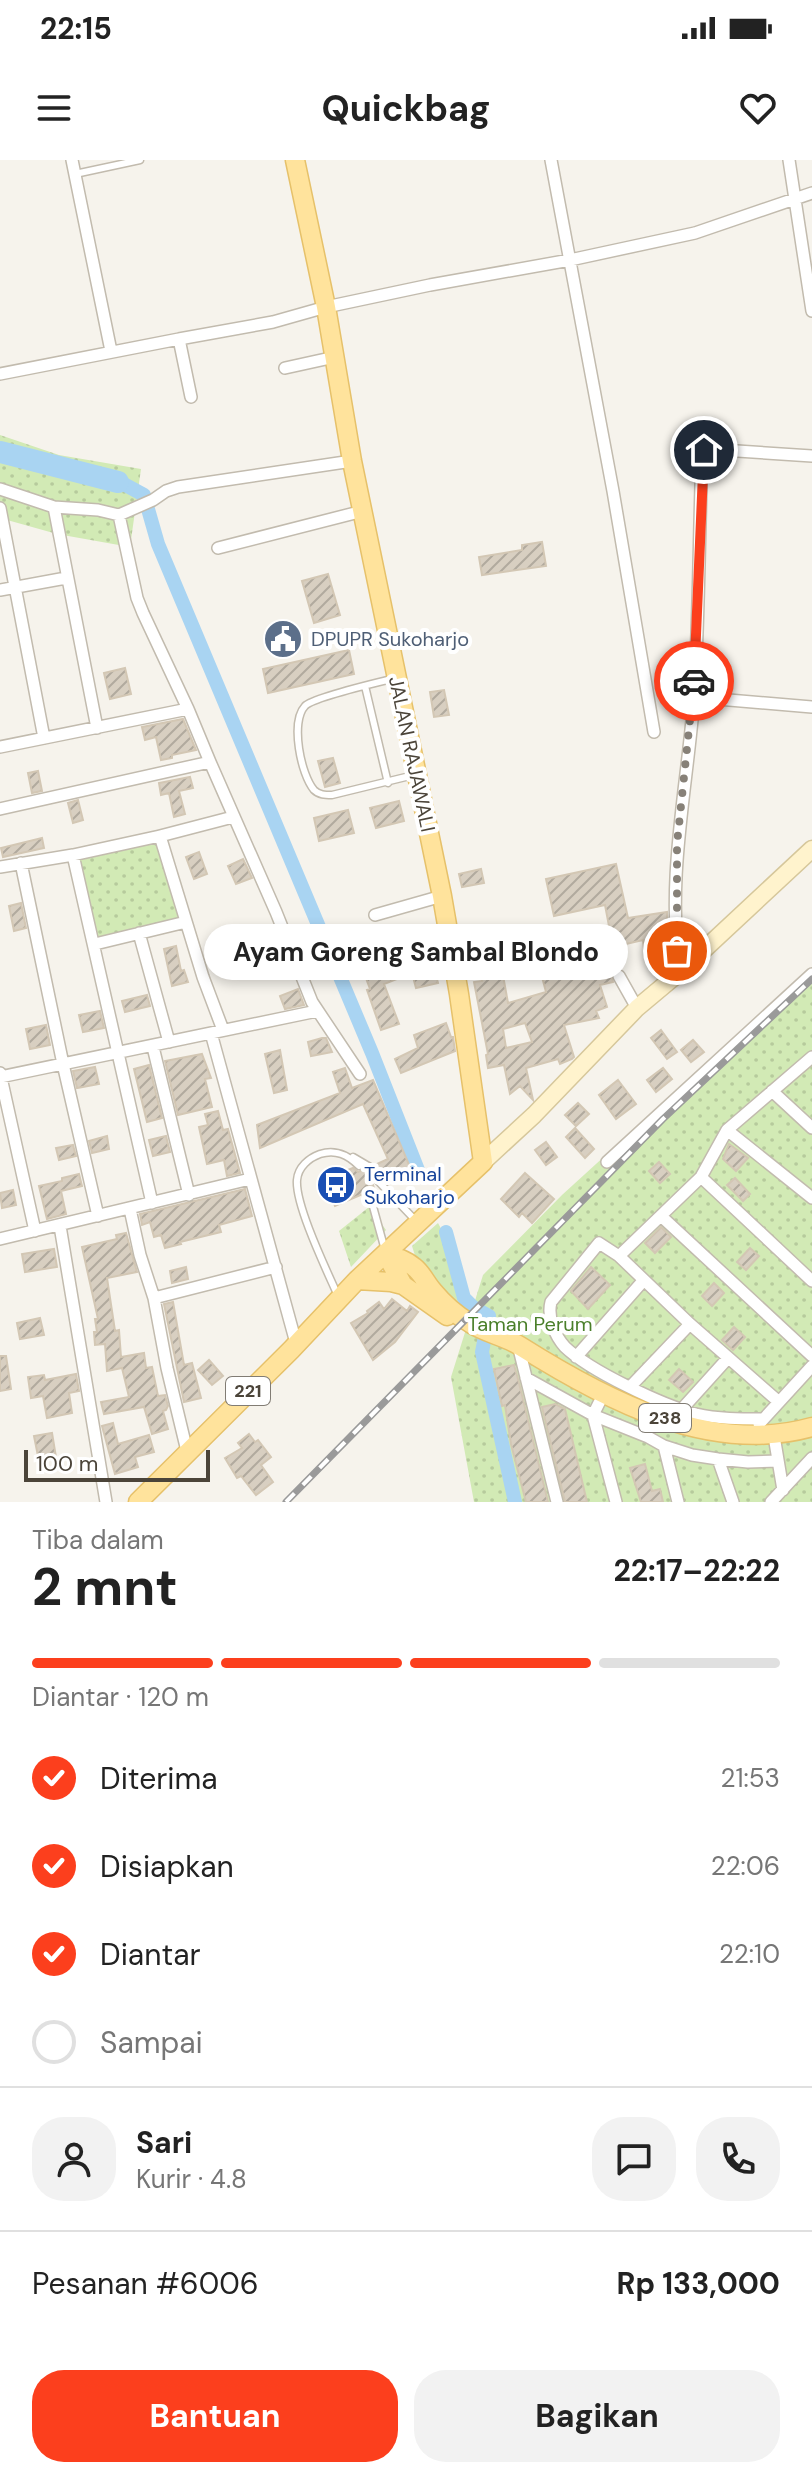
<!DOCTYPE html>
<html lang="id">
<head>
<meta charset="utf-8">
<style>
	:root { --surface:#fff; --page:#f2f2f2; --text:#222; --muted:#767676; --line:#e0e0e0; --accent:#fc3f1d }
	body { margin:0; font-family:"DM Sans",sans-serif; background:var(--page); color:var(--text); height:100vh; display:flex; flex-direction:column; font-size:30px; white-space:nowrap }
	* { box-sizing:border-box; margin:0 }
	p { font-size:26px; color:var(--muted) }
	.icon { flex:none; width:44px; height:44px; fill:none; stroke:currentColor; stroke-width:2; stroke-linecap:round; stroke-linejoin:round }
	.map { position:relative; height:1342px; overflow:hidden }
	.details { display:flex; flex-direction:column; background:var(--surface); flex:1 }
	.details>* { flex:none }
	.scale { position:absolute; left:24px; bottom:20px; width:186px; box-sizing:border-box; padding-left:8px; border:4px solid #4b4439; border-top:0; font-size:22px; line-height:28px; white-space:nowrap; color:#4b4439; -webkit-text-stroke:6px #fff; paint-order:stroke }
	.pin { position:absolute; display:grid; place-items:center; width:68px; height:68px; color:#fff; margin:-34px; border:4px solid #fff; border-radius:50%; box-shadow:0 2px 8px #0007 }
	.courier { position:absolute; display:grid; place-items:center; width:80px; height:80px; margin:-40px; border:6px solid #fc3f1d; border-radius:50%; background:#fff; color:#222; box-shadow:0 2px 10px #0007 }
	.bubble { position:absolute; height:56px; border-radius:28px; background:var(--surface); box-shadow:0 4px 12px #0003; font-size:26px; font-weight:700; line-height:56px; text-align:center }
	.overview em { font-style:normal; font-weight:700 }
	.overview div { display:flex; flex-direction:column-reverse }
	.overview { display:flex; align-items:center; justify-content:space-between; height:136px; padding:0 32px }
	h1 { font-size:52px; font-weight:700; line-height:60px }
	.bar { display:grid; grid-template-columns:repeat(4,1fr); gap:12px 8px; align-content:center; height:96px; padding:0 32px }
	.bar i { height:10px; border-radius:6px; background:var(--line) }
	.bar .on { background:var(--accent) }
	.bar p { grid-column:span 4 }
	.line { display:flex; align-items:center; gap:20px; padding:0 32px; border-top:2px solid var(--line) }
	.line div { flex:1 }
	.round { display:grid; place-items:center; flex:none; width:84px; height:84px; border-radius:32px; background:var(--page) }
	ol { padding:0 32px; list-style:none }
	li { display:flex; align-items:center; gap:24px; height:88px }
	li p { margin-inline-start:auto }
	li .icon { padding:8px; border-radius:50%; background:var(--accent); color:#fff; stroke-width:4 }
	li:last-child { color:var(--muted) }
	li i { width:44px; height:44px; border:4px solid var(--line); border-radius:50% }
	.button { display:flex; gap:16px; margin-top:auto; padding:16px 32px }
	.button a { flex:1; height:92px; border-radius:32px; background:var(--accent); color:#fff; font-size:32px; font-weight:700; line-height:92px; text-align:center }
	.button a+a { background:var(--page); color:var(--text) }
	.status { display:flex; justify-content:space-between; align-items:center; height:56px; padding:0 40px; background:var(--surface); direction:ltr }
	.status svg { height:22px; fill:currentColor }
	header { display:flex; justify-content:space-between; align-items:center; height:104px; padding:0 32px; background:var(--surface); font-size:36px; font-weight:700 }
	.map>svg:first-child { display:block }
	.park { fill:url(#park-dots) }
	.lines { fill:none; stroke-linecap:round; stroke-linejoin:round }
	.canal { stroke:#a9d4f2; stroke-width:14 }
	.river { stroke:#a9d4f2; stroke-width:22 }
	.building { fill:url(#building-hatch); stroke:#d3c7b4; stroke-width:2; fill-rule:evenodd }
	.service-casing { stroke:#c2bbae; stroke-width:9 }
	.minor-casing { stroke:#c2bbae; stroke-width:14 }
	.secondary-casing { stroke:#d6c79b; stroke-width:19 }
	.primary-casing { stroke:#e6c16a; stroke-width:21 }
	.service { stroke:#fff; stroke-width:6 }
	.minor { stroke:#fff; stroke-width:11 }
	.secondary { stroke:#fff3cd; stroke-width:16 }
	.primary { stroke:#ffe39c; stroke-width:18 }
	.rail-casing { stroke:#9a9a9a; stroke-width:7 }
	.rail { stroke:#fff; stroke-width:4; stroke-dasharray:12; stroke-linecap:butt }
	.done { stroke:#878178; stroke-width:8; stroke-dasharray:0 14.4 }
	.route { stroke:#fc3f1d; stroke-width:10 }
	.labels { text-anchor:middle; stroke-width:8; stroke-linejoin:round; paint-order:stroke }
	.shield { fill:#fff; stroke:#817c74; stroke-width:2 }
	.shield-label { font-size:18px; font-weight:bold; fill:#4b4439 }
	.service-label { font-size:20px; fill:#4e5e75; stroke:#fff; text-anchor:start }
	.street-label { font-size:20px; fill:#4b4439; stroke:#fff }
	.transit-label { font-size:20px; fill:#164399; stroke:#fff; text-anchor:start }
	.park-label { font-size:20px; fill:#4a7f2a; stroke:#fff }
</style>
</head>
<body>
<div class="status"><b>22:15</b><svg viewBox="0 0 49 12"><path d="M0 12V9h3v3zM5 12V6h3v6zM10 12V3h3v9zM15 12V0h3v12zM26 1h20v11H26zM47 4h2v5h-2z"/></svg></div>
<header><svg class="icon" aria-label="menu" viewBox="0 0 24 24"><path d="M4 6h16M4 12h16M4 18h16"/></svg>Quickbag<svg class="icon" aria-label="heart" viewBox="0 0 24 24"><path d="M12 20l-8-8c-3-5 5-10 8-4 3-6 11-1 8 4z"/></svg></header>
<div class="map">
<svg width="812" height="1342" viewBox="0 0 812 1342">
	<defs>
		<pattern id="park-dots" width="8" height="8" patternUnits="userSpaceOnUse" patternTransform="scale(2)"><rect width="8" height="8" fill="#d2eab5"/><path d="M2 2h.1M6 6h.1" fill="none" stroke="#b6ca9c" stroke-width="1.8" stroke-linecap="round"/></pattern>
		<pattern id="building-hatch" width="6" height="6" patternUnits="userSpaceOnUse" patternTransform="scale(2)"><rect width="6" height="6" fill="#d8cfc1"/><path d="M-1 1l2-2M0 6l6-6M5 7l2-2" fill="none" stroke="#b1aa9e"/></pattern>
	</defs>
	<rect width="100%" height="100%" fill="#f6f3ec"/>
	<path class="park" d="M 0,275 L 59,295 L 141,309 L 130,387 L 57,374 L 0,358 Z
		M 164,679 L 186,762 L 95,784 L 73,695 Z
		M 812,807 L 812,1342 L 474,1342 L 451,1217 L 483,1115 L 562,1035 Z
		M 369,1047 L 386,1070 L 351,1107 L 339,1071 Z
		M 438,1063 L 445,1076 L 461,1139 L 452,1147 L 417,1102 L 412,1086 Z"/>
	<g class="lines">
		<path class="canal" d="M 120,322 L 144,335 L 158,384 L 372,893 L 420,1015
			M 446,1072 L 464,1138 L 473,1147 L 489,1156 L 482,1192 L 515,1342"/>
		<path class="river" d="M 0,292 L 118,322"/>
	</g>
	<path class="building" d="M 542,382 L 546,406 L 482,415 L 479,397 L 522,390 L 522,385 Z
		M 328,414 L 340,455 L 314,463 L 302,421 Z
		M 349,490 L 354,514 L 268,533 L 263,509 Z
		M 125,508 L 131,534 L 110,539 L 104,513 Z
		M 444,530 L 449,555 L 434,557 L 430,532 Z
		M 183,559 L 196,590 L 172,595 L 172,598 L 161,600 L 156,577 L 145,580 L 142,567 Z
		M 333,598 L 340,623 L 325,627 L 318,601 Z
		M 38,611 L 42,631 L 32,633 L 28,613 Z
		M 190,617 L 193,628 L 179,631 L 185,654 L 174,657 L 169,633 L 161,635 L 159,623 Z
		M 78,640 L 83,660 L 73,663 L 68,643 Z
		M 399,641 L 404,661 L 376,668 L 370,648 Z
		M 348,650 L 354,673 L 319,681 L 314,658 Z
		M 42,678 L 44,688 L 3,697 L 1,688 Z
		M 199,692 L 207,714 L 194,719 L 186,697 Z
		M 243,699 L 252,718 L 236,724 L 228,706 Z
		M 616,704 L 628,758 L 667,752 L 667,767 L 657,768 L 660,795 L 645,797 L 643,780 L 613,787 L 605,745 L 554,756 L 546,719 Z
		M 481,709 L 484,723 L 462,727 L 459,714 Z
		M 21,743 L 26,768 L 14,771 L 9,746 Z
		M 431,774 L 436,789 L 430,791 L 438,823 L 416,828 L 412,813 L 384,824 L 399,864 L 381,870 L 367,830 L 370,829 L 366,818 L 401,806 L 394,788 Z
		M 490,779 L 494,799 L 502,797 L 505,809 L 502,810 L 508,843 L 546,832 L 541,813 L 608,797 L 613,822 L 600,825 L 607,847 L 596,851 L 599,858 L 564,865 L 574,897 L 572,899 L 560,904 L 558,899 L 526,908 L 533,940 L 520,926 L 510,934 L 504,905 L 488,908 L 486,895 L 488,894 L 474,822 L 482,821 L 474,783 ZM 525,863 L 532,882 L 506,888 L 503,869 Z
		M 176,786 L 181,811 L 184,810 L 188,822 L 172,826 L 164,789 Z
		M 298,829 L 304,845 L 285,849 L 280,836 Z
		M 147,835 L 150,846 L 125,852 L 122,841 Z
		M 100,851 L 104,868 L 83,872 L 79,855 Z
		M 446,863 L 451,877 L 453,877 L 455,891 L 401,913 L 395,899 L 418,888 L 414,875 Z
		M 46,865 L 50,885 L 30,889 L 26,869 Z
		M 661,870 L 677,892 L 667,899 L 651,878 Z
		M 322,878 L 326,878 L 332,892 L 311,896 L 308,882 Z
		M 693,880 L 704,892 L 691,902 L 681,890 Z
		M 280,890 L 287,930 L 274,933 L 265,894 Z
		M 202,894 L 211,918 L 205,919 L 212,947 L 178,955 L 165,901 Z
		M 149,905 L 162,958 L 147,962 L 134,909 Z
		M 95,907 L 99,924 L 77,928 L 73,911 Z
		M 345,908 L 352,928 L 373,920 L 410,1007 L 383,1018 L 375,1014 L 371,1019 L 374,1028 L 367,1027 L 363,1034 L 335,1046 L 325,1019 L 353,1008 L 358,1012 L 363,1010 L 372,1013 L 375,1009 L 375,1005 L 388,999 L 363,944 L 260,988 L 257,965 L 340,933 L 333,912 Z
		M 663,908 L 672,919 L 656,932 L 647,920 Z
		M 618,920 L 636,944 L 616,959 L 599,935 Z
		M 578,943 L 589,954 L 576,966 L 565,955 Z
		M 218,951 L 223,970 L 228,969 L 240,1013 L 227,1016 L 224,1000 L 207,1004 L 199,967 L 208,965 L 205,954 Z
		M 575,968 L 594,989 L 585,998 L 566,977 Z
		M 107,976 L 109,989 L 92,993 L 89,981 Z
		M 166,976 L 170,992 L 153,996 L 149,980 Z
		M 546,982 L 557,997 L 546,1005 L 535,990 Z
		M 729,984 L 748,998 L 736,1011 L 723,999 Z
		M 73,985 L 76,996 L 59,1000 L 56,988 Z
		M 659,1002 L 670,1014 L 660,1023 L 649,1011 Z
		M 525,1013 L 554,1039 L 532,1063 L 522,1053 L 519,1057 L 501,1039 Z
		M 79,1014 L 82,1026 L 61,1031 L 66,1054 L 47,1059 L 39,1026 L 62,1021 L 62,1018 Z
		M 735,1018 L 750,1034 L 743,1041 L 727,1025 Z
		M 245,1029 L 252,1056 L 219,1065 L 221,1072 L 180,1082 L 181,1084 L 165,1088 L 161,1075 L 154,1077 L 150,1062 L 142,1065 L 140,1054 Z
		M 13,1030 L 16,1045 L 2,1048 L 0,1033 Z
		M 661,1067 L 671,1077 L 655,1093 L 645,1083 Z
		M 126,1073 L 137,1112 L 107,1118 L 115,1171 L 119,1170 L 121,1197 L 144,1193 L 146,1208 L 152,1207 L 158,1236 L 165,1235 L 168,1246 L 166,1250 L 163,1251 L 168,1269 L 152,1274 L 144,1247 L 104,1254 L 101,1242 L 129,1237 L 122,1208 L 107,1211 L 105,1184 L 95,1185 L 94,1172 L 97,1172 L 95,1159 L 98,1159 L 82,1087 L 117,1079 L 116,1075 Z
		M 750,1088 L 759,1096 L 746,1110 L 737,1102 Z
		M 54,1089 L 57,1107 L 25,1112 L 22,1094 Z
		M 186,1107 L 188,1119 L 172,1123 L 170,1111 Z
		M 591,1107 L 610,1125 L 588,1149 L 571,1131 Z
		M 714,1123 L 724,1133 L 712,1146 L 702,1136 Z
		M 392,1139 L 407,1151 L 410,1146 L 418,1152 L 395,1182 L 373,1200 L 351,1163 L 368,1153 L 367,1151 L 379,1142 L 384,1149 Z
		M 173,1142 L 184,1205 L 192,1203 L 201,1238 L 184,1242 L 164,1144 Z
		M 40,1158 L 44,1175 L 20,1179 L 17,1163 Z
		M 734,1167 L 745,1177 L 733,1190 L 722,1180 Z
		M 0,1196 L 6,1196 L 11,1229 L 0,1231 Z
		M 209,1200 L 223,1216 L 212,1225 L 198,1210 Z
		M 514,1205 L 518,1219 L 548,1342 L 526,1342 L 511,1284 L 505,1245 L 502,1246 L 494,1209 Z
		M 679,1209 L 693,1222 L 683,1232 L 669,1220 Z
		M 76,1214 L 79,1231 L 69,1233 L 72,1253 L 47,1258 L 43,1236 L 31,1238 L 28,1217 L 44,1215 L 45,1220 Z
		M 555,1244 L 565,1249 L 587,1342 L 565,1342 L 542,1247 Z
		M 113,1263 L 118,1284 L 149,1275 L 154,1292 L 135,1297 L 138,1307 L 115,1314 L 102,1266 Z
		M 52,1273 L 56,1297 L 39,1301 L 34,1276 Z
		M 249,1274 L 255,1282 L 258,1280 L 271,1297 L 261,1305 L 273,1322 L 256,1335 L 241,1316 L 237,1318 L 225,1298 L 242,1288 L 238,1283 Z
		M 645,1304 L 652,1331 L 660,1329 L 663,1342 L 641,1342 L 630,1308 Z"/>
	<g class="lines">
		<defs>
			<path id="service" d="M 75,14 L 140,0
				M 396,518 C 380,522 314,537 305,546 C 290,562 301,615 314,630 C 319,635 325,635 332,635 L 414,615
				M 365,526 L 388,623
				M 353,997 L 370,1007
				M 377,1020 L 417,1062
				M 369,1032 L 385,1090
				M 338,1136 C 327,1111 295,1045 297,1020 C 298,1007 309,998 320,994 C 336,989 348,995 359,1006"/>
			<path id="minor" d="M 72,0 L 111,191
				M 551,0 L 613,331 L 654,572
				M 789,0 L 812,151
				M 285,208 L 335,197
				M 0,214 L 179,179
				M 191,237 L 179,179 L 273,162 L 326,147 L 430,125 L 570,100 L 695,73 L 812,33
				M 0,329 L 54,347 L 98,350 L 119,355 L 137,438 L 143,453 L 188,549 L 210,602 L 276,752 L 312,842 L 360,914
				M 54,347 L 97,568
				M 0,348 L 44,578
				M 119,355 L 153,340 L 166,331 L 178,327 L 352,301
				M 218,388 L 363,351
				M 0,430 L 66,418
				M 694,537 L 812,547
				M 0,587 L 188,549
				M 0,649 L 210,602
				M 160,676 L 203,817 L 223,870
				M 73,695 L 152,1043
				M 21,703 L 63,904 L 98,1056
				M 0,707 L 73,695 L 160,676 L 233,657
				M 375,755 L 442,736
				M 139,773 L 169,882
				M 95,784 L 186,762
				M 680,812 C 666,720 687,629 694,538 C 699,457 699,375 702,294 L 707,289 L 812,296
				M 619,816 L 637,848
				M 211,873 L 296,1183
				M 153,887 L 189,1035
				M 0,913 L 35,1071
				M 0,917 L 317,851
				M 772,931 L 812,968
				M 727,970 L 812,1038
				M 607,1002 L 812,814
				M 701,1017 L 812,1121
				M 130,1049 L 140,1095 L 154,1138 L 167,1208 L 187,1291
				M 661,1056 L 812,1196
				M 60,1066 L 106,1342
				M 0,1079 L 250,1019
				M 619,1096 L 701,1017 L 727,970 L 812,897
				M 154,1138 L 276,1107
				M 522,1187 L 520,1193 L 557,1342
				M 576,1197 L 643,1121
				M 526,1218 L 593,1255 L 648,1277 L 664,1286 L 692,1295 L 718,1299 L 748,1302 L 778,1301
				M 630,1227 L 690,1164
				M 604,1233 L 593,1255 L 616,1342
				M 682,1249 L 728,1198
				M 763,1259 C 740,1259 718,1259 696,1254 C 662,1245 590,1211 565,1187 C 555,1176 547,1157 551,1142 L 599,1083 L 619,1096 L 690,1164 L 779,1242
				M 759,1264 L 812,1206
				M 774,1276 L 783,1330
				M 664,1286 L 678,1342
				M 718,1299 L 733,1342
				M 771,1342 L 812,1298"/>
			<path id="secondary" d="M 483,1002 L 534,955 L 637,848 L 680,812 L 812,689"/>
			<path id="primary" d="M 386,1094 C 396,1097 406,1100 414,1107 C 422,1113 426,1123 433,1131 C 443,1143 456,1155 470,1163 C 485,1173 504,1176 520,1186 C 604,1239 710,1296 812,1267
				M 386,1094 L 403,1125 L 447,1156
				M 357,1120 L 391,1122 L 403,1125
				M 138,1342 L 291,1190 L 357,1120 L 483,1002 L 459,834 L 442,736 L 352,301 L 326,147 L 295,0"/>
		</defs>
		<use href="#service" class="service-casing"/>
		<use href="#minor" class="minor-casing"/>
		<use href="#secondary" class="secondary-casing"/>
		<use href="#primary" class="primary-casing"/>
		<use href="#service" class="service"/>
		<use href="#minor" class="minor"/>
		<use href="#secondary" class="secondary"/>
		<use href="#primary" class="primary"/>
		<defs>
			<path id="rail" d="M 286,1342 L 663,959 L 812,819"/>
		</defs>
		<use href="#rail" class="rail-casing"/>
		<use href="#rail" class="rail"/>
	</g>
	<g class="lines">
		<path class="done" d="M 677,791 L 677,684 L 694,521"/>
		<path class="route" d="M 694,521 L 704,290"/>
	</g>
	<defs>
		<symbol id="civic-disc" viewBox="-11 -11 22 22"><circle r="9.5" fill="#5c6f8a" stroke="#fff"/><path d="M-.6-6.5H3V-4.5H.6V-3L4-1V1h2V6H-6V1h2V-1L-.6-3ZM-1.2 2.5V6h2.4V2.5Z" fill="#fff"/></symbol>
		<symbol id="bus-disc" viewBox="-11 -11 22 22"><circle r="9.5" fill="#1a4fb4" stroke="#fff"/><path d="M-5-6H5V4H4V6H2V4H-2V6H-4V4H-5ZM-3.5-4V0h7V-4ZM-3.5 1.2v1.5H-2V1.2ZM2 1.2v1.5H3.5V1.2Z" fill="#fff"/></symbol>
	</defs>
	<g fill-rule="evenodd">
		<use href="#civic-disc" x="261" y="457" width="44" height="44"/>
		<use href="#bus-disc" x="314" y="1003" width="44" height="44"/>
	</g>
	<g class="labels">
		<g class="shield">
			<rect x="226" y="1217" width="44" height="28" rx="6"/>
			<rect x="639" y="1244" width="52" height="28" rx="6"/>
		</g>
		<g class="shield-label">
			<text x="248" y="1237">221</text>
			<text x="665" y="1264">238</text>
		</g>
		<g class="service-label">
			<text x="311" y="486">DPUPR Sukoharjo</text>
		</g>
		<g class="street-label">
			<text transform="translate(412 594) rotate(78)" y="7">JALAN RAJAWALI</text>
		</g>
		<g class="transit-label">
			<text x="364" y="1021">Terminal<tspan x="364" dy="23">Sukoharjo</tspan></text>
		</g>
		<g class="park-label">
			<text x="530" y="1171">Taman Perum</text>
		</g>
	</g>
</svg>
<div class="scale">100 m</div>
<div class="pin" style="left:677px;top:791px;background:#ea580c"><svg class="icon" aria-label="bag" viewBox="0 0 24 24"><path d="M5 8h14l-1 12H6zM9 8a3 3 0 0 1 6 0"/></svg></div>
<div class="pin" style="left:704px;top:290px;background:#1f2937"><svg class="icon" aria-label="home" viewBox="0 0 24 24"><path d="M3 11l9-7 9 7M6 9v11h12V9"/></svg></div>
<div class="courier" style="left:694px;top:521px"><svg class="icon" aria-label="car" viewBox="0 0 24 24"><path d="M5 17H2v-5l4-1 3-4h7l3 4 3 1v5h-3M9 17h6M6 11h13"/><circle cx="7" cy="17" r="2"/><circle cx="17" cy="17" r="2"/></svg></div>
<div class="bubble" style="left:204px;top:764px;width:424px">Ayam Goreng Sambal Blondo</div>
</div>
<section class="details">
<div class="overview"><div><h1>2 mnt</h1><p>Tiba dalam</p></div><em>22:17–22:22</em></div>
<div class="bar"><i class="on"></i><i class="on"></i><i class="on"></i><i></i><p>Diantar · 120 m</p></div>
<ol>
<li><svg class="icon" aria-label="check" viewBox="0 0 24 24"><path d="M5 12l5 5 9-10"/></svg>Diterima<p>21:53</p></li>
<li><svg class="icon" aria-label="check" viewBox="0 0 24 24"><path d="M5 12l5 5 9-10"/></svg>Disiapkan<p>22:06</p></li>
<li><svg class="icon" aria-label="check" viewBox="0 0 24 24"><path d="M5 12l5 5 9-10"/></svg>Diantar<p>22:10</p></li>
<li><i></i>Sampai</li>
</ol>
<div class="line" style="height:144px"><a class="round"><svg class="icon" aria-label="person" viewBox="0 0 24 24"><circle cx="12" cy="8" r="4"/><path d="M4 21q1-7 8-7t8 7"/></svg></a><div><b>Sari</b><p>Kurir · 4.8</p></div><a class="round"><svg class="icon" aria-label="chat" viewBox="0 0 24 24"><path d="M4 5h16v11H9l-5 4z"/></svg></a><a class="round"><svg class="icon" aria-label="phone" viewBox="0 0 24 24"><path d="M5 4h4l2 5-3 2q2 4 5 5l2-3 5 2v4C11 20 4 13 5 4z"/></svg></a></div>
<div class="line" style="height:104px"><div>Pesanan #6006</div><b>Rp 133,000</b></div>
<div class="button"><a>Bantuan</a><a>Bagikan</a></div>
</section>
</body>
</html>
